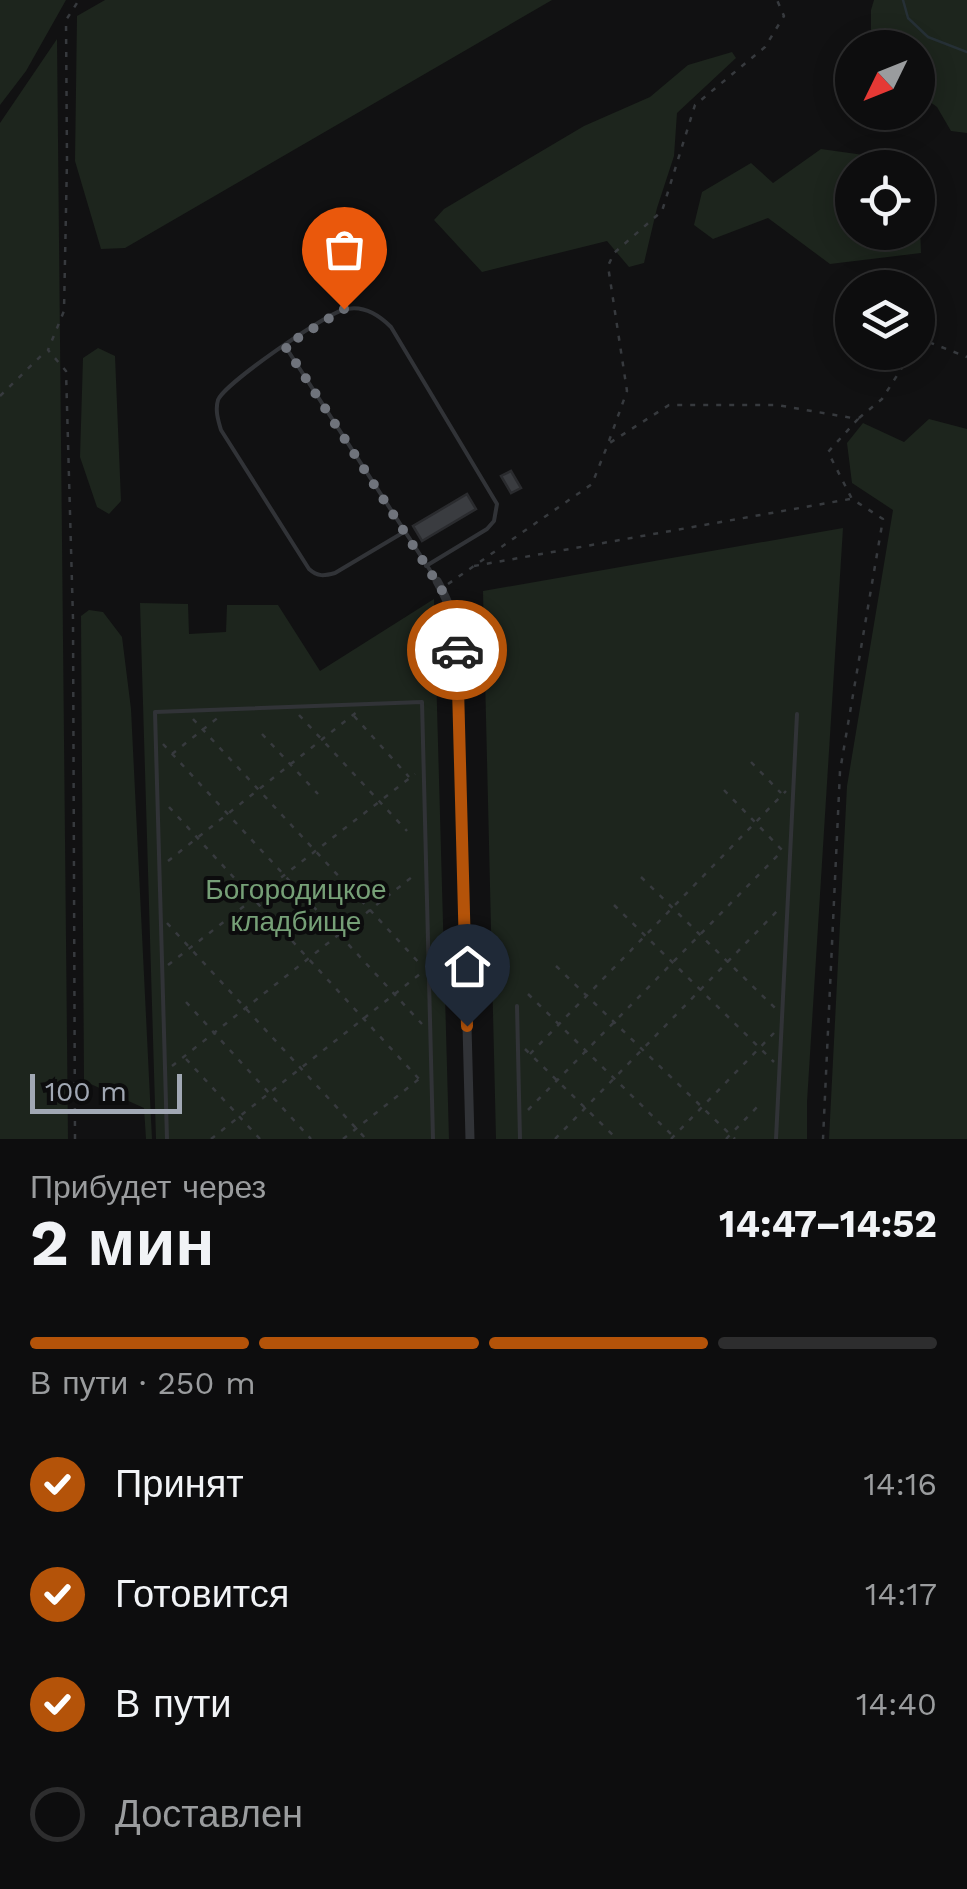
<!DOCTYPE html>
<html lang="ru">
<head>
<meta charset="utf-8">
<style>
	:root { --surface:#0d0d0e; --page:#1b1b1c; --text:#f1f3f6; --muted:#9a9c9e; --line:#2d2d2e; --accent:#b45309 }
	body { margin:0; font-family:"Work Sans",sans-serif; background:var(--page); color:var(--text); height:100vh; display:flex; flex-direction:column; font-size:38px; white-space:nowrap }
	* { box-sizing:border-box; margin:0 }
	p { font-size:32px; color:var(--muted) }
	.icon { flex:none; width:55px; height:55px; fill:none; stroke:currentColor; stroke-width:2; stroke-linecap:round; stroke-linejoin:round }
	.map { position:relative; height:1139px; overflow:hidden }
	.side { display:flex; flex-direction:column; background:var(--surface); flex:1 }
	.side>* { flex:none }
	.needle { width:65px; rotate:227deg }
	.buttons { position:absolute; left:835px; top:30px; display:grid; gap:20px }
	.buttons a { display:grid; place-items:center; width:100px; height:100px; border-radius:50%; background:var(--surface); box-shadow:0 5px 25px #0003,0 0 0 2px var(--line); font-size:50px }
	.scale { position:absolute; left:30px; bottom:25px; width:152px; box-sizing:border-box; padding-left:10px; border:5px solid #a1a8b4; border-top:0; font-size:28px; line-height:35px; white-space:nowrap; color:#a1a8b4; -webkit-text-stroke:8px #0c0c0d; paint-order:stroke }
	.pin { position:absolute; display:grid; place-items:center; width:85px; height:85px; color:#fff; margin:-102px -42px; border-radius:50% 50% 50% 0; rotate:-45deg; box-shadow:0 0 10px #0007 }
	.pin .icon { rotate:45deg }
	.courier { position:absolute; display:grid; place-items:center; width:100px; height:100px; margin:-50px; border:8px solid #b45309; border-radius:50%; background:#fff; color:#222; box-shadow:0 2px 12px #0007 }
	.overview em { font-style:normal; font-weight:700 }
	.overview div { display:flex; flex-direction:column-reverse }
	.overview { display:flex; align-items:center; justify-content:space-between; height:170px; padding:0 30px }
	h1 { font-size:65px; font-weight:700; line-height:75px }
	.bar { display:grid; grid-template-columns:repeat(4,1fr); gap:15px 10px; align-content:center; height:120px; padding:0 30px }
	.bar i { height:12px; border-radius:8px; background:var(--line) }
	.bar .current { background:var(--accent) }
	.bar p { grid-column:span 4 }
	ol { padding:0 30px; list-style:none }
	li { display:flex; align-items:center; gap:30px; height:110px }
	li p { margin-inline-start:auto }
	li .icon { padding:10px; border-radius:50%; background:var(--accent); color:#fff; stroke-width:4 }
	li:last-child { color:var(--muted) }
	li i { width:55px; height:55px; border:5px solid var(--line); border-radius:50% }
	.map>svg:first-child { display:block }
	.green { fill:#1d251d }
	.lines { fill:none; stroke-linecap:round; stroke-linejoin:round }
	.stream { stroke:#263036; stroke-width:2.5 }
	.building { fill:#3a3c40; stroke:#2a2b2e; stroke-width:2.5 }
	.path { stroke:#373a3e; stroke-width:2.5; stroke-dasharray:5 8; stroke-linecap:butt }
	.service { stroke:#313337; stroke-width:4 }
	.minor { stroke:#313337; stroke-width:9 }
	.done { stroke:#6f737b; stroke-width:10; stroke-dasharray:0 18 }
	.route { stroke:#b45309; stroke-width:12 }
	.labels { text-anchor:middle; stroke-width:8; stroke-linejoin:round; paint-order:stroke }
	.park-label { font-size:28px; fill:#76a077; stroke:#0c0c0d }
</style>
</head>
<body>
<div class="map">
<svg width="967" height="1139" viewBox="0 0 967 1139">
	<rect width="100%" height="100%" fill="#111112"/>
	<path class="green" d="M 0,0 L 66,0 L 26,71 L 0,105 Z
		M 105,0 L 552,0 L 125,248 L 101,249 L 75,161 L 77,16 Z
		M 874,0 L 967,0 L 967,133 L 951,131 L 937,107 L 918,93 L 918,48 L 871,47 L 871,10 Z
		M 57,39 L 68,1139 L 0,1139 L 0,123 Z
		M 732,52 L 736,58 L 677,113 L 674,156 L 657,208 L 644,263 L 629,267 L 607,241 L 482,272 L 434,220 L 444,209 L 584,126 L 650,97 L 688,65 Z
		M 821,149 L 885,158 L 896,167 L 852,168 L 852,232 L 918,232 L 919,201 L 921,253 L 830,264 L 768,218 L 713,239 L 694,225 L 702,192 L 751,163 L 773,183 Z
		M 98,348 L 115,356 L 121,501 L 109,514 L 97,507 L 80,457 L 83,358 Z
		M 929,419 L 967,429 L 967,1139 L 829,1139 L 847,786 L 893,510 L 852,483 L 847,443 L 863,423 L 904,442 Z
		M 843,528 L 807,1102 L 807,1139 L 496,1139 L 483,591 Z
		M 434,599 L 449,1139 L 156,1139 L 140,603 L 188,604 L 189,634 L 226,632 L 227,605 L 278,605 L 320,671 Z
		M 89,610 L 103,612 L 122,637 L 131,709 L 152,1139 L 146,1139 L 144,1108 L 84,1081 L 81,616 Z"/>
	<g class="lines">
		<path class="stream" d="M 903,0 L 908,18 L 928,37 L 967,52"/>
	</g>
	<path class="building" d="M 511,471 L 521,488 L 511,493 L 501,476 Z
		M 467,494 L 476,509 L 422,541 L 413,526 Z"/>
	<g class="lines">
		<path class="path" d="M 918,346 L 926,341 L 967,357
			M 0,396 L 46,351
			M 859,418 L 882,399 L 912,352
			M 609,441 L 627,391 L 608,266 L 614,253 L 662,211 L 695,105 L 765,47 L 784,16 L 777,0
			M 474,566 L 850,499
			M 448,584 L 592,484 L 608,444 L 669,405 L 777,405 L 858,419 L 828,452 L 852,499 L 883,519 L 840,771 L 823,1139
			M 299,715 L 407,831
			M 354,716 L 409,777
			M 193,719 L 422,966
			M 262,734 L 318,794
			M 163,744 L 422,1024
			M 172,754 L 220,716
			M 751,762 L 781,793
			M 724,790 L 782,850
			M 169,807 L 419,1079
			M 168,861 L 358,711
			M 641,877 L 775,1008
			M 614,905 L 774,1062
			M 167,923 L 366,1139
			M 168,965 L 415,774
			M 556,966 L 735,1139
			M 528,994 L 676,1139
			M 186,1002 L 311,1139
			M 525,1049 L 617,1139
			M 530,1054 L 786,791
			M 186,1059 L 260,1139
			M 172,1066 L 417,873
			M 528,1110 L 781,852
			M 75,1139 L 73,619 L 66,371 L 48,350 L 64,311 L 67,160 L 66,20 L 79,0
			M 211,1139 L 420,974
			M 343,1139 L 419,1079
			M 555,1139 L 781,907
			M 671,1139 L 774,1033
			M 726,1139 L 760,1104"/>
		<path class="service" d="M 285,346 L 437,581
			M 404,532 L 335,573 C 324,576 318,577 309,569 L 221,430 C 218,420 215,410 218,400 C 224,384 324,315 343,310 C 362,304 378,314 391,327 L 497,504 L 494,521 L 487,529 L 426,566
			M 517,1006 L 520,1139
			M 167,1139 L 155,712 L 422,702 L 433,1139
			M 776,1139 L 797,714"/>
		<path class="minor" d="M 437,581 C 451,606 455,620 457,649 L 470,1139"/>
	</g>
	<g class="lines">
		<path class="done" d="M 344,309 L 285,346 L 450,603 L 455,623 L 457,650"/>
		<path class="route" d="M 457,650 L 467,1026"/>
	</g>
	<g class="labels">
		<g class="park-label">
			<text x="296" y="899">Богородицкое<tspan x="296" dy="32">кладбище</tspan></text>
		</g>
	</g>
</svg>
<div class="buttons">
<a><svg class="needle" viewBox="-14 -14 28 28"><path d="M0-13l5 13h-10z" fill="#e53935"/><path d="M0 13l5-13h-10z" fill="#9a9c9e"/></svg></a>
<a><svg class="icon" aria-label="locate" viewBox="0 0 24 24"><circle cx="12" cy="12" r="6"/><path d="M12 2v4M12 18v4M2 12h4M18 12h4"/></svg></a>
<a><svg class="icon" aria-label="layers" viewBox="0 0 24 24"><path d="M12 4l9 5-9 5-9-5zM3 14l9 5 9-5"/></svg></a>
</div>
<div class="scale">100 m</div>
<div class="pin" style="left:344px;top:309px;background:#ea580c"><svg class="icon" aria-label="bag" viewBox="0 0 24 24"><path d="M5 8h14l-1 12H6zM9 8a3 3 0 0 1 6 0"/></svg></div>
<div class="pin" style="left:467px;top:1026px;background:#1f2937"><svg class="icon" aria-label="home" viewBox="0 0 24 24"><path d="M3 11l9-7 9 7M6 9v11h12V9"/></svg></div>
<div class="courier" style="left:457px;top:650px"><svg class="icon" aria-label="car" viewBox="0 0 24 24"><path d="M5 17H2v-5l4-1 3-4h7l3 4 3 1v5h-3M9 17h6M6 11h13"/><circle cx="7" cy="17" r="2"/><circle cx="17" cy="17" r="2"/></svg></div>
</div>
<section class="side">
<div class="overview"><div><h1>2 мин</h1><p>Прибудет через</p></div><em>14:47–14:52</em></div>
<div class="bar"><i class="current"></i><i class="current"></i><i class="current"></i><i></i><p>В пути · 250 m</p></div>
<ol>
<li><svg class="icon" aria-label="check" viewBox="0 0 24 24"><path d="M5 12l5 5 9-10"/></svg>Принят<p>14:16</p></li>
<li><svg class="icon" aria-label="check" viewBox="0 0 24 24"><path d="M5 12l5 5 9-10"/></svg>Готовится<p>14:17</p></li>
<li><svg class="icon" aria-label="check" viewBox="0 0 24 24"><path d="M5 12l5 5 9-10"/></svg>В пути<p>14:40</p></li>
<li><i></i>Доставлен</li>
</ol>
</section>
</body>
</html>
